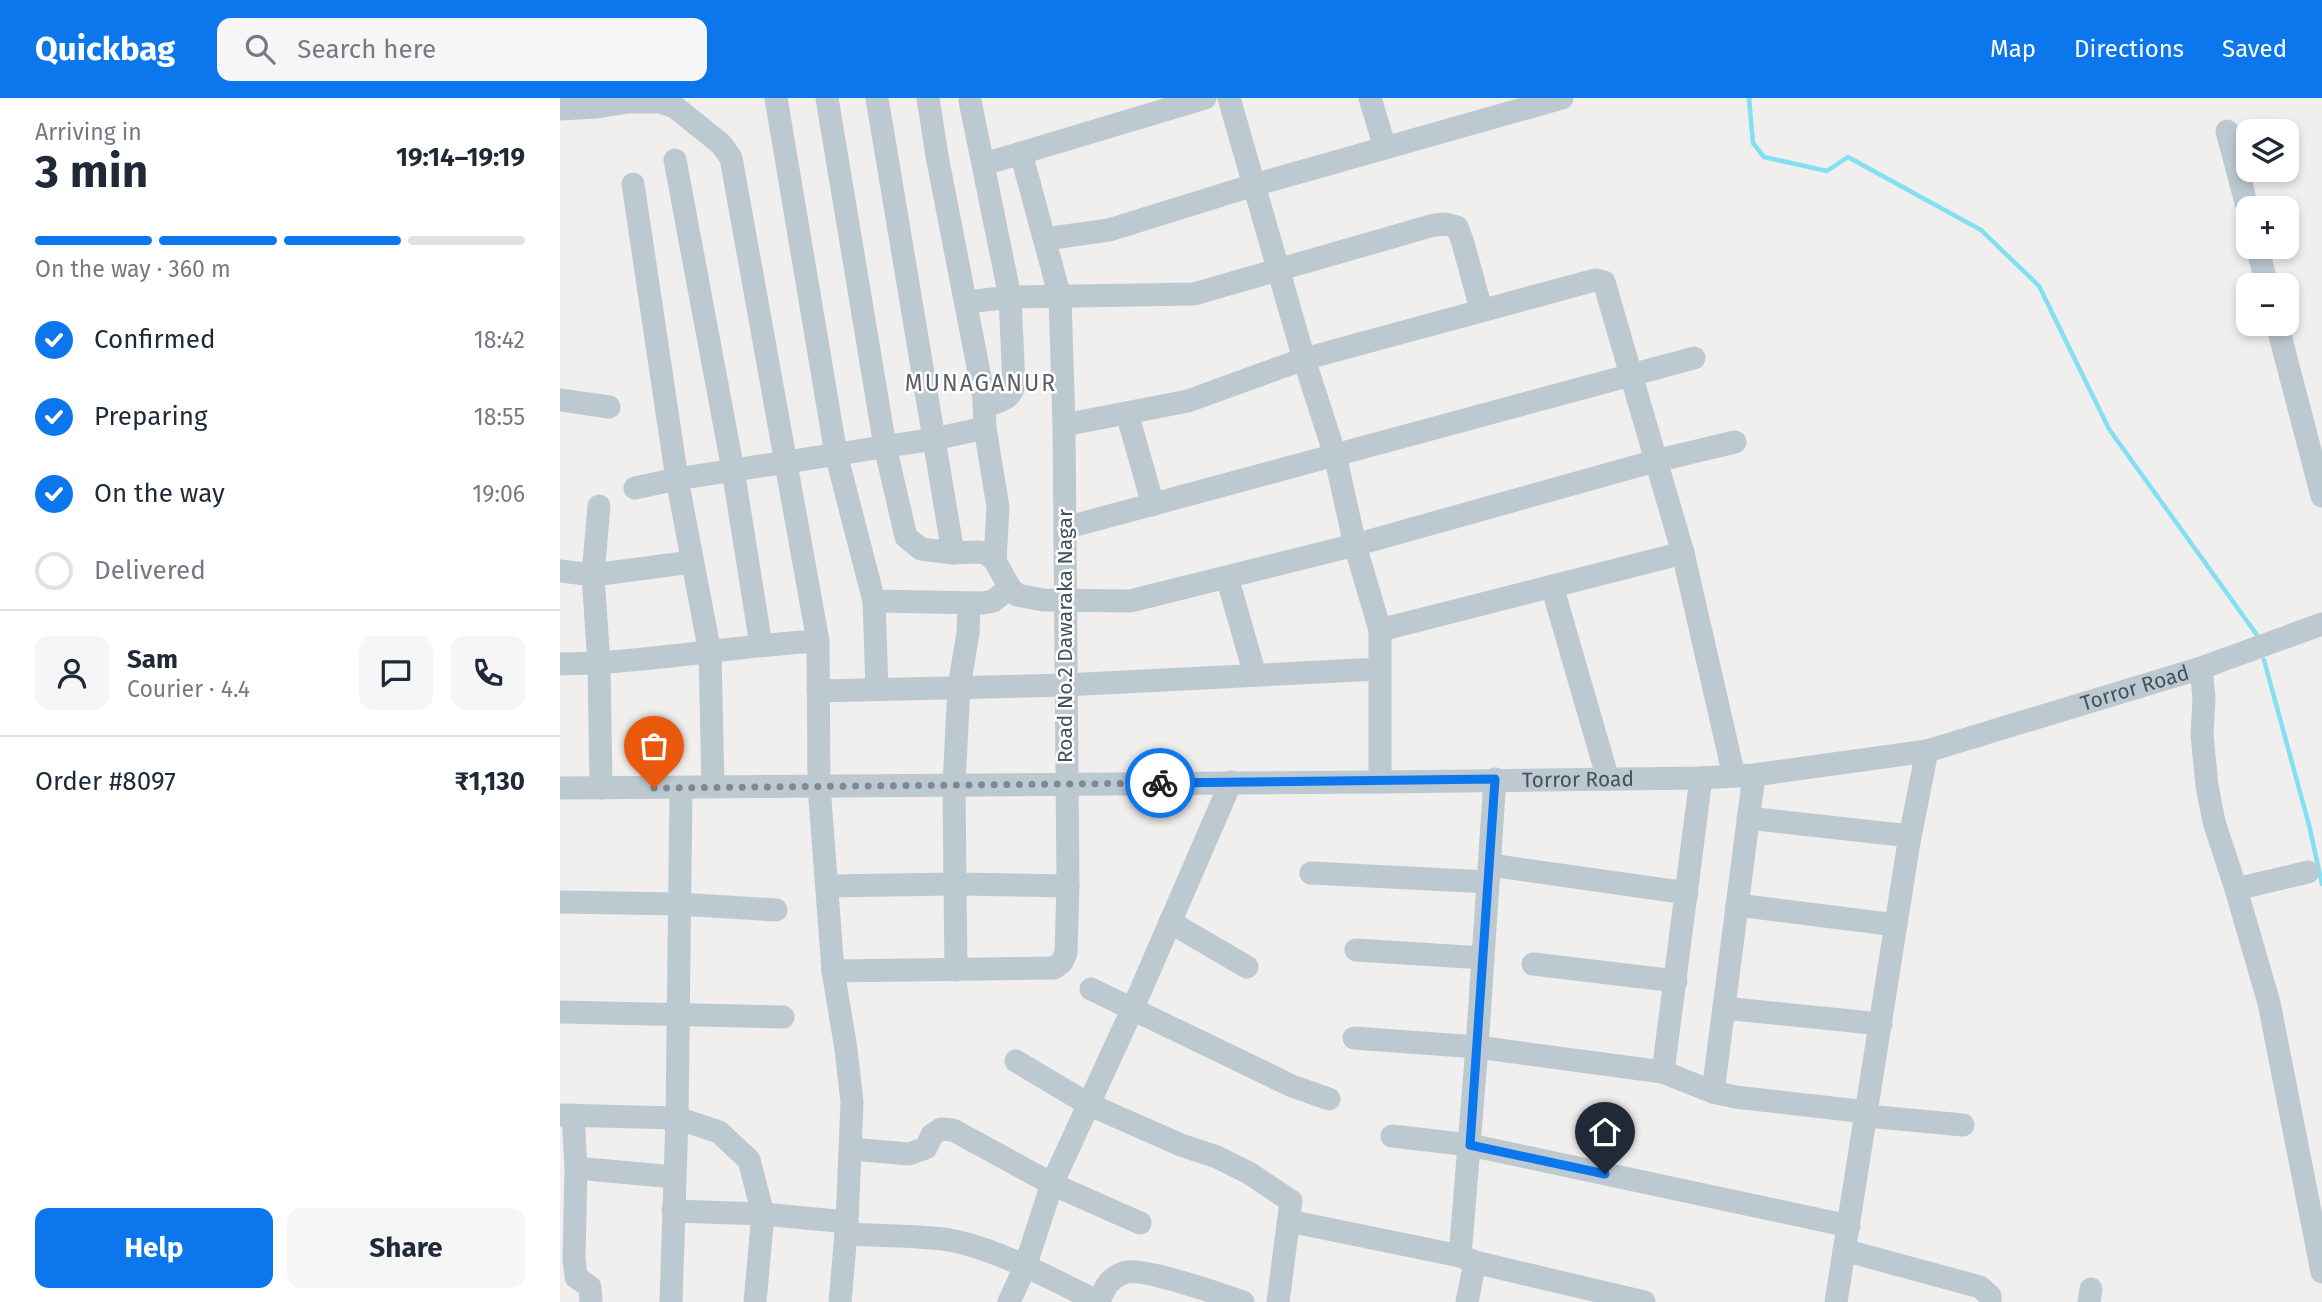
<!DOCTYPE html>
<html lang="en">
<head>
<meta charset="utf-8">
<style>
	:root { --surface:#fff; --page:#f6f6f7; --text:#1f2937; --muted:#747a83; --line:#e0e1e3; --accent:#0c77ed }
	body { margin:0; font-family:"Fira Sans",sans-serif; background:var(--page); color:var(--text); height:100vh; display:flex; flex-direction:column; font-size:26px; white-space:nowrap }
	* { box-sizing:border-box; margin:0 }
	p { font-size:23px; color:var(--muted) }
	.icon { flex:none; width:38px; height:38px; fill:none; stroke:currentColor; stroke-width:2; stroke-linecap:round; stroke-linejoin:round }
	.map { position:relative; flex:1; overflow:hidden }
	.panel { display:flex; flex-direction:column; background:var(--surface); width:560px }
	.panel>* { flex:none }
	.tools { position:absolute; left:1676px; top:21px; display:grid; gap:14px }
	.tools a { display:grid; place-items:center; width:63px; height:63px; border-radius:14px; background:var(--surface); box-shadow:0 4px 10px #0003; font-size:35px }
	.pin { position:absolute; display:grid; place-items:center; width:60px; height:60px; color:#fff; margin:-72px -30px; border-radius:50% 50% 50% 0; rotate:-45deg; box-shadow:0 0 7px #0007 }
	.pin .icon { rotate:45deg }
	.courier { position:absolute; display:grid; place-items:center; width:70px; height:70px; margin:-35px; border:5px solid #0c77ed; border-radius:50%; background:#fff; color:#222; box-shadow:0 2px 9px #0007 }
	.headline em { font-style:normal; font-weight:700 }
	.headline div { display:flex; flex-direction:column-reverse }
	.headline { display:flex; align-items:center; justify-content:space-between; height:119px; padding:0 35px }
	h1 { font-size:46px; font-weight:700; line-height:52px }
	.bar { display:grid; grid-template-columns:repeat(4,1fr); gap:10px 7px; align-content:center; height:84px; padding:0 35px }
	.bar i { height:9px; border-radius:5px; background:var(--line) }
	.bar .on { background:var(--accent) }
	.bar p { grid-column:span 4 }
	.line { display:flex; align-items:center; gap:18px; padding:0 35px; border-top:2px solid var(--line) }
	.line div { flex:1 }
	.round { display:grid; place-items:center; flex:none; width:74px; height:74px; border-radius:14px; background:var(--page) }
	ol { padding:0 35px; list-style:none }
	li { display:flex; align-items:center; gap:21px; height:77px }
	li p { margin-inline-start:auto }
	li .icon { padding:7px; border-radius:50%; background:var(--accent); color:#fff; stroke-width:4 }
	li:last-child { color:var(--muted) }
	li i { width:38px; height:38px; border:4px solid var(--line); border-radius:50% }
	.action { display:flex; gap:14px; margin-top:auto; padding:14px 35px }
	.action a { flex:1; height:80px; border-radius:14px; background:var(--accent); color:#fff; font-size:28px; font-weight:700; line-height:80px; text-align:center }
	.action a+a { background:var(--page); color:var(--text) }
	header { display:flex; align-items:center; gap:42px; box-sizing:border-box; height:98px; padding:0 35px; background:var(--accent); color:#fff }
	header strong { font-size:33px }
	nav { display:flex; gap:38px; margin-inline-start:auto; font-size:24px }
	.search { width:490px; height:63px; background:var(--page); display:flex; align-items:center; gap:18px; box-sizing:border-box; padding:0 24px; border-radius:14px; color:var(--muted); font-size:26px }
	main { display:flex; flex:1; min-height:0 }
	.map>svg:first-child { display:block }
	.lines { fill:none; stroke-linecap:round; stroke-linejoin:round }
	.stream { stroke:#83dff2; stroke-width:4.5 }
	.minor { stroke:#bdc9d1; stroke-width:23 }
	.done { stroke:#818990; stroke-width:7; stroke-dasharray:0 12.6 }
	.route { stroke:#0c77ed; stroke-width:9 }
	.labels { text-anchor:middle; stroke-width:5; stroke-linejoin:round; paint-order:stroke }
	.street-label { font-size:21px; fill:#45525d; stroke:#fff }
	.neighbourhood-label { font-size:23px; letter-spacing:2px; fill:#5a5f64; stroke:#fff }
</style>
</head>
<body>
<header>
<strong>Quickbag</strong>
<div class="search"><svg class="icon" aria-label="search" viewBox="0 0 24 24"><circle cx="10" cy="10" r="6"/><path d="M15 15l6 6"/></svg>Search here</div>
<nav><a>Map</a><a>Directions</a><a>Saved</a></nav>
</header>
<main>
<section class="panel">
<div class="headline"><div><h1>3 min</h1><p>Arriving in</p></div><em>19:14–19:19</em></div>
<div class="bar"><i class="on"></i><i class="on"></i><i class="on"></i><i></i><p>On the way · 360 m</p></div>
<ol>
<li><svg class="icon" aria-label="check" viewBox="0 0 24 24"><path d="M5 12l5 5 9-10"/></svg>Confirmed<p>18:42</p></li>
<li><svg class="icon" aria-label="check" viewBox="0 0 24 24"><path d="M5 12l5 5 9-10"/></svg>Preparing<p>18:55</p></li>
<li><svg class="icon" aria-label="check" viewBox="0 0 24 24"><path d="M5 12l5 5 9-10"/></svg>On the way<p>19:06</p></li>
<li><i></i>Delivered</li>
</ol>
<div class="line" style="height:126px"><a class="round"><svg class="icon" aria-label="person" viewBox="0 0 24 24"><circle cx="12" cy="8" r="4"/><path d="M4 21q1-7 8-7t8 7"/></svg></a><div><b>Sam</b><p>Courier · 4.4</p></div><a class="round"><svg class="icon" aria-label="chat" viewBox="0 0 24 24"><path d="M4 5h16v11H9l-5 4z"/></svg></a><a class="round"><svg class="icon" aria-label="phone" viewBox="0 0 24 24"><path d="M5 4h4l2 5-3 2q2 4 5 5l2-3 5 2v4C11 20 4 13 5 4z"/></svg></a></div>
<div class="line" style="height:91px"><div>Order #8097</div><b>₹1,130</b></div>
<div class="action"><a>Help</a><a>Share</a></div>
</section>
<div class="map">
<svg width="1762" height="1204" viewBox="0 0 1762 1204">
	<rect width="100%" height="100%" fill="#f1eeee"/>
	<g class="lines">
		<path class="stream" d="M 1189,0 L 1193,45 L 1204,59 L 1267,73 L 1288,59 L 1421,132 L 1479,188 L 1549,331 L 1697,537
			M 1704,562 L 1749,727 L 1762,786"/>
		<g class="minor">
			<path d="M 216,0 L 276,356 L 314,503 L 423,505 L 433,503 L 450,490"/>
			<path d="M 267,0 L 325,348 L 346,439 L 361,451 L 393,455 L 419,454 L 428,456 L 435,463 L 450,490 L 457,497 L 483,502 L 570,503 L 795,447 L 1095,363 L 1175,344"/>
			<path d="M 317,0 L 393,455"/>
			<path d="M 368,0 L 377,58 L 424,300 L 425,330 L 438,409 L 435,463"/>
			<path d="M 669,0 L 744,261 L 775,357 L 795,447 L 820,532 L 820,684"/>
			<path d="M 810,0 L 825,50"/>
			<path d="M 410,3 L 450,199 L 454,287 C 450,303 439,303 424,308"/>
			<path d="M 0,11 L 37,9 L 68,4 L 100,4 L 115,9 L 161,46 L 171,60 L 258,543 L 259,688 L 273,873 L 286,951 L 292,1004 L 287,1124 L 280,1204"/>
			<path d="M 1667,33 L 1689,116"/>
			<path d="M 461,55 L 645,0"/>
			<path d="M 115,62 L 173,372 L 201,547"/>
			<path d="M 73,86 L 117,381 L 150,555 L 153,689"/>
			<path d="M 485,141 L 549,132 L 694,87 L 1002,0"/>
			<path d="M 1697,149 L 1707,187"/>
			<path d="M 407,204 L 450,199 L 634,196 L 874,127 L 886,126 L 897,129 L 903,145 L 921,211"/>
			<path d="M 1717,226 L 1762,398"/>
			<path d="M 0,302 L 49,309"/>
			<path d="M 567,315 L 593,407"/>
			<path d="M 504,327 L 628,303 L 744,261 L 1035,182 L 1044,184 L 1123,455 L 1174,678"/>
			<path d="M 75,390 L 117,381 L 374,341 L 425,330"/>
			<path d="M 39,408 L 33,477 L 39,566 L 41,690"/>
			<path d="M 505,430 L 1134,260"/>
			<path d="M 0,473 L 33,477 L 132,464"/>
			<path d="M 667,479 L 695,577"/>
			<path d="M 992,488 L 1048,681"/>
			<path d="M 314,503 L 317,591"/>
			<path d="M 409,505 L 408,535 L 399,589 L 394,686 L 395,786 L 508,788"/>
			<path d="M 820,532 L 1123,455"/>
			<path d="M 0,566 C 87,565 171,548 258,543"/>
			<path d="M 1641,570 L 1644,600 L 1642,637 L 1647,688 L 1654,724 L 1676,791 L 1709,905 L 1762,1174"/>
			<path d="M 258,593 L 505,587 L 819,571"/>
			<path id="s1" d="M 0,690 L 820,684 L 1141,680 L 1194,677 L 1367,653 L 1641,570 L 1762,526"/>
			<path d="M 1188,720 L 1350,738"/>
			<path d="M 930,767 L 1127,795"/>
			<path d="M 751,775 L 928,784"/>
			<path d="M 267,788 L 395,786 L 396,872"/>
			<path d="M 1676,791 L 1748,774"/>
			<path d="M 0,804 L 119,806 L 216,812"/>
			<path d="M 1177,807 L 1336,827"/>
			<path d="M 610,824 L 687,869"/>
			<path d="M 796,852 L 923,860"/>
			<path d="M 973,866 L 1116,883"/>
			<path d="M 273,873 L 494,870 L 502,864 L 506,855 L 508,788 L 504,327 L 500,199 L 461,55 L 424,66"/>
			<path d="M 531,891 L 732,988 L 769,1001"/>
			<path d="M 1164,910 L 1321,926"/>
			<path d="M 0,914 L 223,919"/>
			<path d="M 794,940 L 917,949 L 1103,974 L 1141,680"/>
			<path d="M 456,963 L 528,1006 L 621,1047 L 657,1059 L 689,1075 L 731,1103 L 718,1204"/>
			<path d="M 1103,974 L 1153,994 L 1175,999 L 1307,1014"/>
			<path d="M 1153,994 L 1194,677"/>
			<path d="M 0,1017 L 117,1020 L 159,1034 L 189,1062 L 203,1116 L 195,1204"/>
			<path d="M 13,1017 L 16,1070 L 14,1161 L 16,1179 L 30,1189 L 31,1204"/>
			<path d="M 1307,1018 L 1403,1027"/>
			<path d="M 832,1038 L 910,1047 L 1289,1128"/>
			<path d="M 291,1051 L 349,1056 L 366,1050 L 372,1037 L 381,1031 L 393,1032 L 492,1086 L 580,1125"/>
			<path d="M 16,1070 L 114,1079"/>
			<path d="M 113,1113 L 203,1116 L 287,1124"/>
			<path d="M 729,1123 L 900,1158 L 915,1164 L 1084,1204"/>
			<path d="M 286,1136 C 318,1138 351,1137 383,1141 C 433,1148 493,1182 539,1204"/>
			<path d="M 1284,1152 L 1420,1189 L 1430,1198 L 1430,1204"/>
			<path d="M 900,1158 L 917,949 L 935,681"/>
			<path d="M 111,1204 L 117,1020 L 121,690"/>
			<path d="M 449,1204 L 465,1169 L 492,1086 L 573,910 L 671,684"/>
			<path d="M 539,1204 C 544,1190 550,1178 567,1174 C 585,1170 663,1197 683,1204"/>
			<path d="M 907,1204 L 915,1164"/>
			<path d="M 1276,1204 L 1349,744 L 1367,653"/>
			<path d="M 1529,1204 L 1531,1191"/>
		</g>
	</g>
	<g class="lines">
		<path class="done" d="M 94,690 L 600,685"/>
		<path class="route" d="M 600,685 L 935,681 L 910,1047 L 1045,1076"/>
	</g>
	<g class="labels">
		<g class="street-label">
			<text transform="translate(505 538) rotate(-90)" y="7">Road No.2 Dawaraka Nagar</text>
			<text dy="7" stroke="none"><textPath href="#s1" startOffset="1586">Torror Road</textPath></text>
			<text dy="7" stroke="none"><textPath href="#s1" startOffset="1018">Torror Road</textPath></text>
		</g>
		<g class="neighbourhood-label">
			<text x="421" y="293">MUNAGANUR</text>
		</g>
	</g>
</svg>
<div class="tools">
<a><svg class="icon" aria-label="layers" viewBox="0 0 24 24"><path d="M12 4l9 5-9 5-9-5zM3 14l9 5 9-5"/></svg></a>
<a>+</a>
<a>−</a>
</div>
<div class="pin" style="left:94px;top:690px;background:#ea580c"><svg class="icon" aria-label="bag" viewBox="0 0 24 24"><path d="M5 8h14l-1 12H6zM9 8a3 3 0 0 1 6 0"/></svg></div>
<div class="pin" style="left:1045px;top:1076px;background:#1f2937"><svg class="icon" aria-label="home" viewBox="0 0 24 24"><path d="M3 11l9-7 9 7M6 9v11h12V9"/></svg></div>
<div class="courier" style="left:600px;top:685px"><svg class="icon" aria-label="bike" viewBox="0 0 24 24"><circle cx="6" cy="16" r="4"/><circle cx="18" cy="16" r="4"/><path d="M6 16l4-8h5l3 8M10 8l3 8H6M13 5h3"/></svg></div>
</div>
</main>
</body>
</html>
